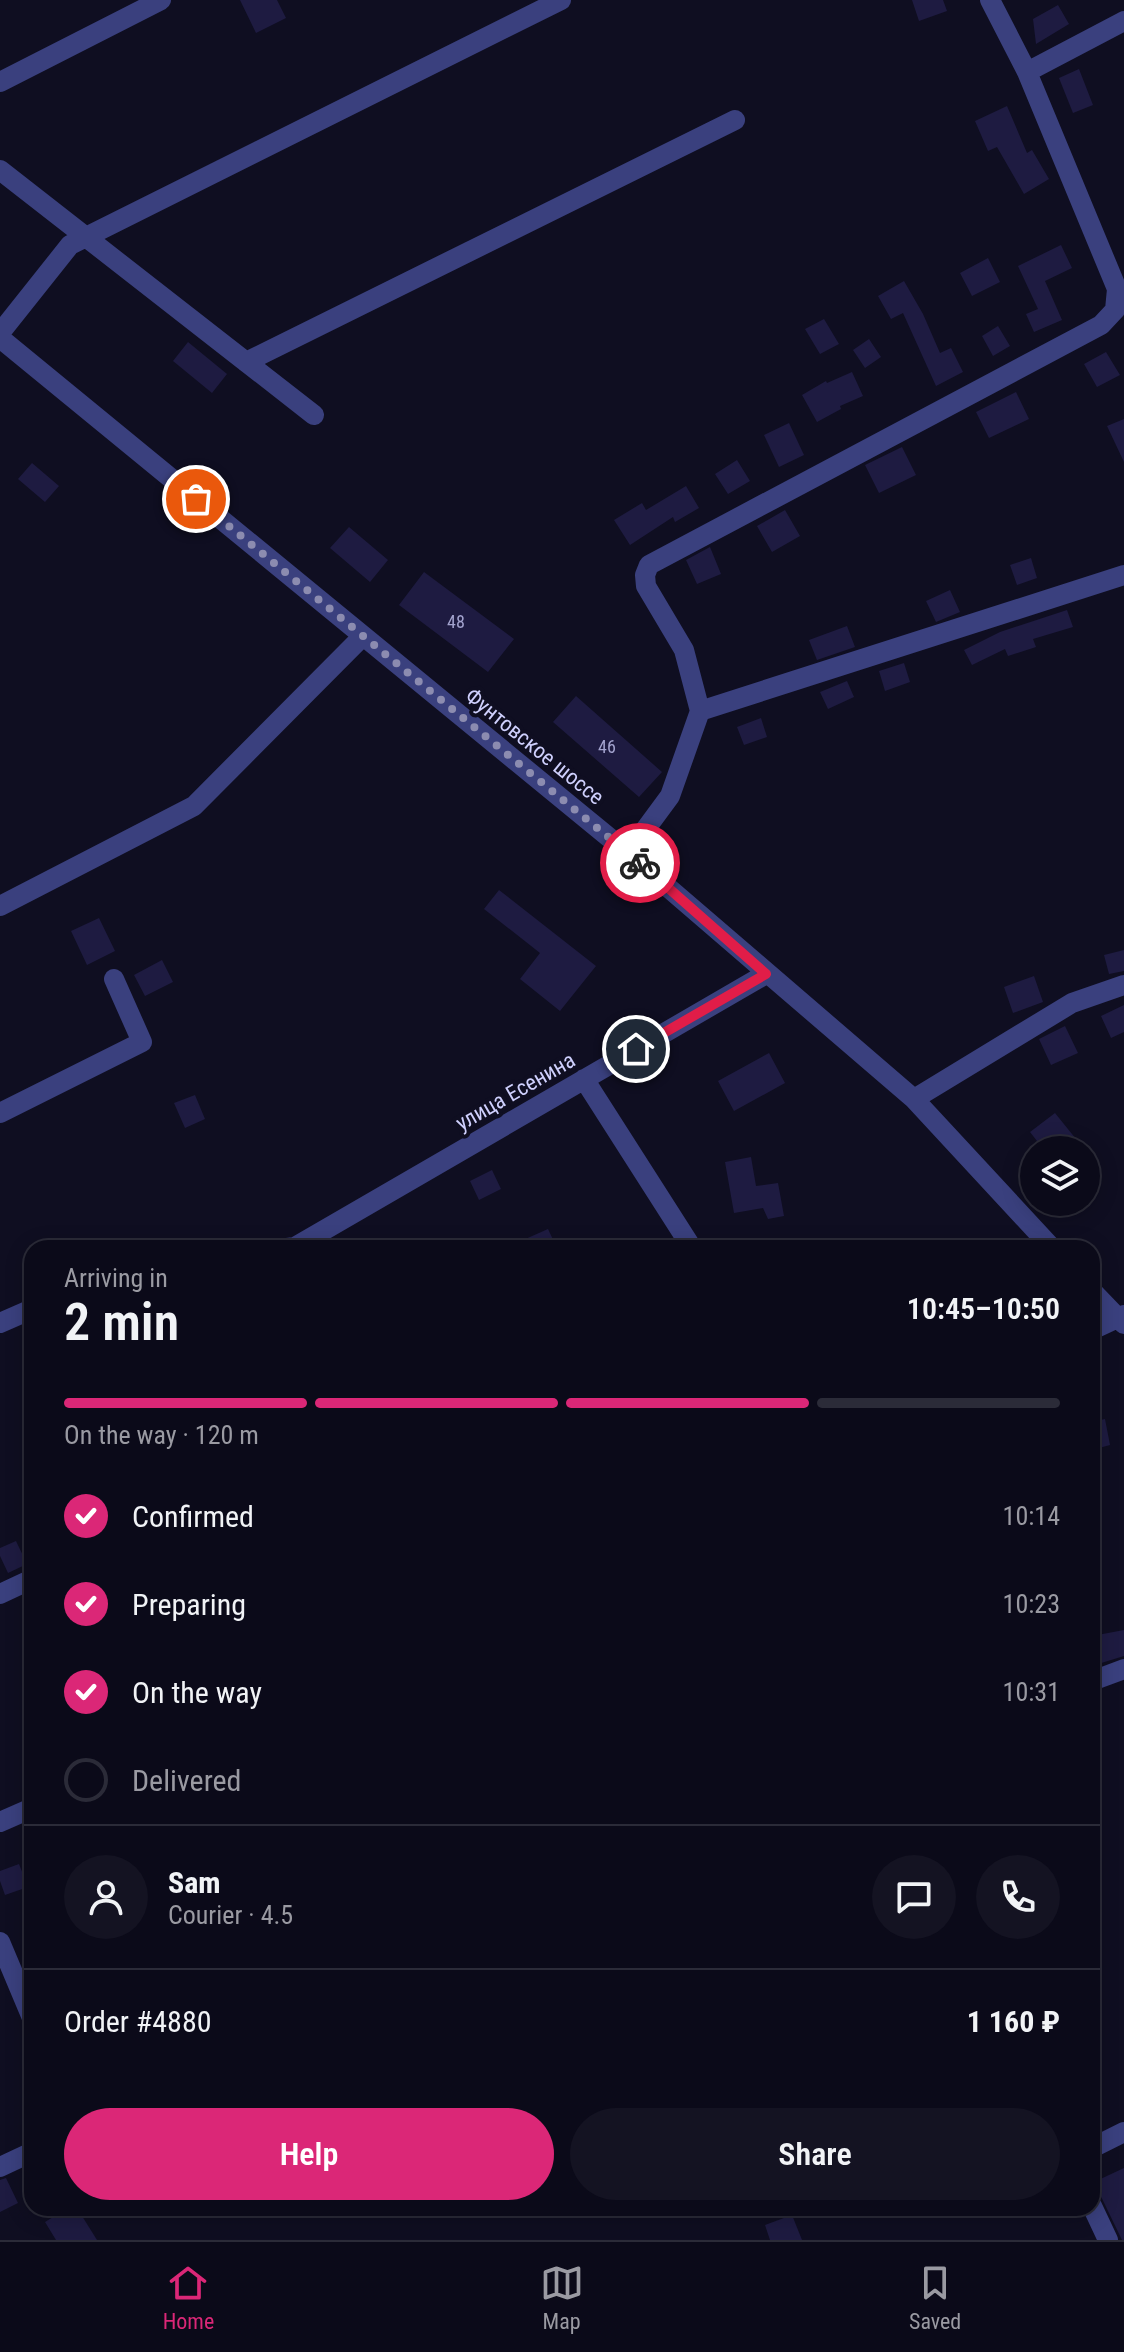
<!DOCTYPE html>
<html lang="en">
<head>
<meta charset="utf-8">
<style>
	:root { --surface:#0b0a19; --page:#141322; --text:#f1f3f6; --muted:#9a9aa2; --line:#2b2b38; --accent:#db2777 }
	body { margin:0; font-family:"Roboto Condensed",sans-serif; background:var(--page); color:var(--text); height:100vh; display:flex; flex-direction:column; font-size:30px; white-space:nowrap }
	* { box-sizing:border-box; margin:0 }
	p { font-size:26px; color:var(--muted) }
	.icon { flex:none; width:44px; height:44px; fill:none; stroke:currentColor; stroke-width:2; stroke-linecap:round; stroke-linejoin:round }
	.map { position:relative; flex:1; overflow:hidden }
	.details { position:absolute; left:24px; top:1240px; width:1076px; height:976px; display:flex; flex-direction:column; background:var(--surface); border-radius:24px; box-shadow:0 4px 20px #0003,0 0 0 2px var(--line) }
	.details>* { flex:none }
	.tools { position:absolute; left:1020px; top:1136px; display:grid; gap:16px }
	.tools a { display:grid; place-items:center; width:80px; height:80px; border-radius:50%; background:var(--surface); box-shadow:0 4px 20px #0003,0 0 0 2px var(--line); font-size:40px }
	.pin { position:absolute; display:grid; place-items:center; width:68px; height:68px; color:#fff; margin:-34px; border:4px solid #fff; border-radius:50%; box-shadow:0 2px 8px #0007 }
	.courier { position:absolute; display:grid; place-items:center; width:80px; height:80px; margin:-40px; border:6px solid #e11d48; border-radius:50%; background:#fff; color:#222; box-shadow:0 2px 10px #0007 }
	.head em { font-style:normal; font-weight:600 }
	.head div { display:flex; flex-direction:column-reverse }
	.head { display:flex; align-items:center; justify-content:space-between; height:136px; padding:0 40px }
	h1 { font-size:52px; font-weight:600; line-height:60px }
	.bar { display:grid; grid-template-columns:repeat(4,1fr); gap:12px 8px; align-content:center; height:96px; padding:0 40px }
	.bar i { height:10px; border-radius:6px; background:var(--line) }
	.bar .selected { background:var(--accent) }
	.bar p { grid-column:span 4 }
	.line { display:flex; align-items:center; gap:20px; padding:0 40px; border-top:2px solid var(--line) }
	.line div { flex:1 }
	.round { display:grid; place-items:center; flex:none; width:84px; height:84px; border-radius:42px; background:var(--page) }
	ol { padding:0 40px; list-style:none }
	li { display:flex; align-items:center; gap:24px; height:88px }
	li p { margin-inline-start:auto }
	li .icon { padding:8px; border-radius:50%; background:var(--accent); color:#fff; stroke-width:4 }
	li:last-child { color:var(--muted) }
	li i { width:44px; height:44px; border:4px solid var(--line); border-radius:50% }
	.cta { display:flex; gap:16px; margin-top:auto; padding:16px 40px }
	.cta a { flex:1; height:92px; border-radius:48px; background:var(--accent); color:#fff; font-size:32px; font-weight:600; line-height:92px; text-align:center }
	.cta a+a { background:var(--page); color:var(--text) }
	.dock { display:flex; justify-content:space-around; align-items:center; height:112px; border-top:2px solid var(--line); background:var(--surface); font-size:22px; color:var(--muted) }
	.dock a { display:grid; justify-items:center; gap:4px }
	.dock .selected { color:var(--accent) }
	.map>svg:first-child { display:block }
	.building { fill:#1e1b41 }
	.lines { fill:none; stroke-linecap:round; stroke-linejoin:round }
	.minor { stroke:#3a407e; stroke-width:20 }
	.done { stroke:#8c8cb0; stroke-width:8; stroke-dasharray:0 14.4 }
	.route { stroke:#e11d48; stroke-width:10 }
	.labels { text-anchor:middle; stroke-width:8; stroke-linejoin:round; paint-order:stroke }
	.number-label { font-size:18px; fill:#a3a3ce }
	.street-label { font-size:22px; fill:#cfd0fd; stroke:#0f0e21 }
</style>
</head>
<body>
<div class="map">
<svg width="1124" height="2240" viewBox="0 0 1124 2240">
	<rect width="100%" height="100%" fill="#0f0e21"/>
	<path class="building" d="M 240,0 L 277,0 L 286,18 L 256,33 Z
		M 912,0 L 943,0 L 947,11 L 919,21 Z
		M 1058,5 L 1069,24 L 1036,44 L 1033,19 Z
		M 1079,69 L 1093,105 L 1073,113 L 1059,78 Z
		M 1007,106 L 1027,153 L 1032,150 L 1049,179 L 1024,194 L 997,147 L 988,151 L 975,121 Z
		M 1061,245 L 1072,268 L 1045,281 L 1062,320 L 1034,332 L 1026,314 L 1038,309 L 1018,266 Z
		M 988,258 L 1000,282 L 972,296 L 960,273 Z
		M 904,281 L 923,314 L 940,353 L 951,348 L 963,372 L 936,386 L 903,313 L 891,319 L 878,296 Z
		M 824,319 L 839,344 L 820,354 L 805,329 Z
		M 998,326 L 1010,346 L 993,356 L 982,336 Z
		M 869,339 L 881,357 L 865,368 L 853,350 Z
		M 188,342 L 227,374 L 212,393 L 173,361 Z
		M 1106,352 L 1120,375 L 1097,387 L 1084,364 Z
		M 852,372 L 863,396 L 840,406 L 841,409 L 817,422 L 802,395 L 826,381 L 827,383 Z
		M 1016,392 L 1029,419 L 989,438 L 976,412 Z
		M 1124,419 L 1124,462 L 1107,426 Z
		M 789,423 L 804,455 L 779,467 L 764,435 Z
		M 902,447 L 916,475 L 879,493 L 865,465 Z
		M 737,460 L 750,481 L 728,494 L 715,474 Z
		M 32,463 L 59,486 L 45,502 L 18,479 Z
		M 686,486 L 699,508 L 675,522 L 673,517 L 630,545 L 614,520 L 642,503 L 646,510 Z
		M 785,510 L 800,536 L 772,552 L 757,526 Z
		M 349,527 L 388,560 L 370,582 L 330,548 Z
		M 710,547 L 721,574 L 697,584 L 686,560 Z
		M 1031,558 L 1037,578 L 1017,585 L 1010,565 Z
		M 424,572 L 514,639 L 488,672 L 399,605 Z
		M 950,590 L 960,612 L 936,622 L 926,601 Z
		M 1067,610 L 1073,627 L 1033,639 L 1036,647 L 1008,656 L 1005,649 L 972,665 L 964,650 L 1000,632 Z
		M 847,626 L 855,647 L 817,660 L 809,640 Z
		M 904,663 L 910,682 L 885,691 L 879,671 Z
		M 847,681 L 854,697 L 828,709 L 820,692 Z
		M 576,696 L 662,772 L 639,797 L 553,722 Z
		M 761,718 L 767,737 L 744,745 L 737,727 Z
		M 499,890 L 596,966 L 560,1011 L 520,979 L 540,953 L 484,909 Z
		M 99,918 L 115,951 L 87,965 L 71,931 Z
		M 1124,950 L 1124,971 L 1109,974 L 1104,955 Z
		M 162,960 L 173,982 L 145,996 L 134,975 Z
		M 1034,976 L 1043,1002 L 1013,1013 L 1004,987 Z
		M 1124,1005 L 1124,1032 L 1111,1038 L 1101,1016 Z
		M 1065,1026 L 1078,1053 L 1051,1065 L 1039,1039 Z
		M 769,1053 L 785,1083 L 734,1111 L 718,1081 Z
		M 195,1095 L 205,1119 L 185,1128 L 174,1103 Z
		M 1055,1113 L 1076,1139 L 1061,1150 L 1044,1150 L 1030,1132 Z
		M 751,1157 L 756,1186 L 778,1183 L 784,1216 L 768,1219 L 763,1208 L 734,1213 L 725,1162 Z
		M 492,1170 L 501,1189 L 479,1200 L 470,1181 Z
		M 548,1229 L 557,1248 L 505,1248 Z
		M 1105,1419 L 1110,1445 L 1092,1450 L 1092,1422 Z
		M 16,1541 L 27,1564 L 8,1573 L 0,1556 L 0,1548 Z
		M 1124,1630 L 1124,1656 L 1098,1664 L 1092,1636 Z
		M 19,1864 L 28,1887 L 5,1895 L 0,1881 L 0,1871 Z
		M 1124,2168 L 1124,2240 L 1122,2240 L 1094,2182 Z
		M 6,2178 L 18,2203 L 0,2212 L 0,2180 Z
		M 68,2208 L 77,2208 L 97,2240 L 56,2240 L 45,2222 Z
		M 792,2215 L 802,2240 L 770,2240 L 765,2225 Z"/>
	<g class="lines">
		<path class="minor" d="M 1027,72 L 1124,21
			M 0,82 L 161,0
			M 0,170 L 314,415
			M 0,333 L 70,245 L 561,0
			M 0,338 L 628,853 L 914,1099 L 1052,1248
			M 246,362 L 735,120
			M 700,711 L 684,650 L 646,586 L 645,575 L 649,565 L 1101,325 L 1115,310 L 1117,289 L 1027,72 L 990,0
			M 628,853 L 670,796 L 700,711 L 1124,575
			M 0,906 L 194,806 L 363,636
			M 584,1079 L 692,1248
			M 914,1099 L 1072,1003 L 1124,985
			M 0,1113 L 142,1042 L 114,979
			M 287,1248 L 295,1247 L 766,974
			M 1092,1291 L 1124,1324
			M 0,1323 L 32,1309
			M 1092,1330 L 1124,1315
			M 0,1594 L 32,1579
			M 1092,1681 L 1124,1669
			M 0,1822 L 32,1808
			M 0,1942 L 32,2018
			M 1092,2148 L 1124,2132
			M 0,2167 L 32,2152
			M 1092,2206 L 1108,2240"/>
	</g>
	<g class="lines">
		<path class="done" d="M 196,499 L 640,863"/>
		<path class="route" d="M 636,1049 L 766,974 L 640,863"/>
	</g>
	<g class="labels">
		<g class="number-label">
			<text x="456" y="628">48</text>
			<text x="607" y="753">46</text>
		</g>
		<g class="street-label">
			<text transform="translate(535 746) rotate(39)" y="8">Фунтовское шоссе</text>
			<text transform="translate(515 1091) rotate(-30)" y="8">улица Есенина</text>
		</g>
	</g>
</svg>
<div class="tools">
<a><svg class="icon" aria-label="layers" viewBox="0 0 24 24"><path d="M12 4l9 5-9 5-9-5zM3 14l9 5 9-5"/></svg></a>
</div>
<div class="pin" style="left:196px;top:499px;background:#ea580c"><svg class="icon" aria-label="bag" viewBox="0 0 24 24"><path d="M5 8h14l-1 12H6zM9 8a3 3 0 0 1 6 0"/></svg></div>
<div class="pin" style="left:636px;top:1049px;background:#1f2937"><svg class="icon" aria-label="home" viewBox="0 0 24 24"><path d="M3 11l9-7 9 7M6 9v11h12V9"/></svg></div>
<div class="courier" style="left:640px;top:863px"><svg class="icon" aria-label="bike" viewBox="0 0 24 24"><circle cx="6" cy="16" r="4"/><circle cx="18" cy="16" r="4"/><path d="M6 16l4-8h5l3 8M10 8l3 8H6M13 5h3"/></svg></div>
<section class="details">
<div class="head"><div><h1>2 min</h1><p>Arriving in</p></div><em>10:45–10:50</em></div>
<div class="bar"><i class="selected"></i><i class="selected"></i><i class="selected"></i><i></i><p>On the way · 120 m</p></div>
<ol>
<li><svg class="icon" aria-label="check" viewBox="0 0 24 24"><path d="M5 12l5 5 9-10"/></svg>Confirmed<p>10:14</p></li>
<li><svg class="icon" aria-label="check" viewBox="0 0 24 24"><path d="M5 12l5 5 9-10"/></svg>Preparing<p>10:23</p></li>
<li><svg class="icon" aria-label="check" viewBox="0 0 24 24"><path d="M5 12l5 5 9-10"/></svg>On the way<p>10:31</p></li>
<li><i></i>Delivered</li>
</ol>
<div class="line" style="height:144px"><a class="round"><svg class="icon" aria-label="person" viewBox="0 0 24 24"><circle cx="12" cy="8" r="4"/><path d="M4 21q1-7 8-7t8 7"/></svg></a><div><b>Sam</b><p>Courier · 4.5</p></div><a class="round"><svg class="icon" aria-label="chat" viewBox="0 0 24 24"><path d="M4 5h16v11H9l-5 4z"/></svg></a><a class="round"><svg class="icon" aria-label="phone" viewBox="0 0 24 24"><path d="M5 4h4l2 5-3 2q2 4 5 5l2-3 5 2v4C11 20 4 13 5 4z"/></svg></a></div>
<div class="line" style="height:104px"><div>Order #4880</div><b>1 160 ₽</b></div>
<div class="cta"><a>Help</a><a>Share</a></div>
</section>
</div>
<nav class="dock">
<a class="selected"><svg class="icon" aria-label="home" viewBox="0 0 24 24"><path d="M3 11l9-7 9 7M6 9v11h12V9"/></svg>Home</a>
<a><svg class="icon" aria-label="map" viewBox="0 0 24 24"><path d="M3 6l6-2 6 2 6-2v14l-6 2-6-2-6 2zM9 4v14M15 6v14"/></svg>Map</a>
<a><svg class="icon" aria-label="saved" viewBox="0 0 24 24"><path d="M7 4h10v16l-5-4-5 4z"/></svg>Saved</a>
</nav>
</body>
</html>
